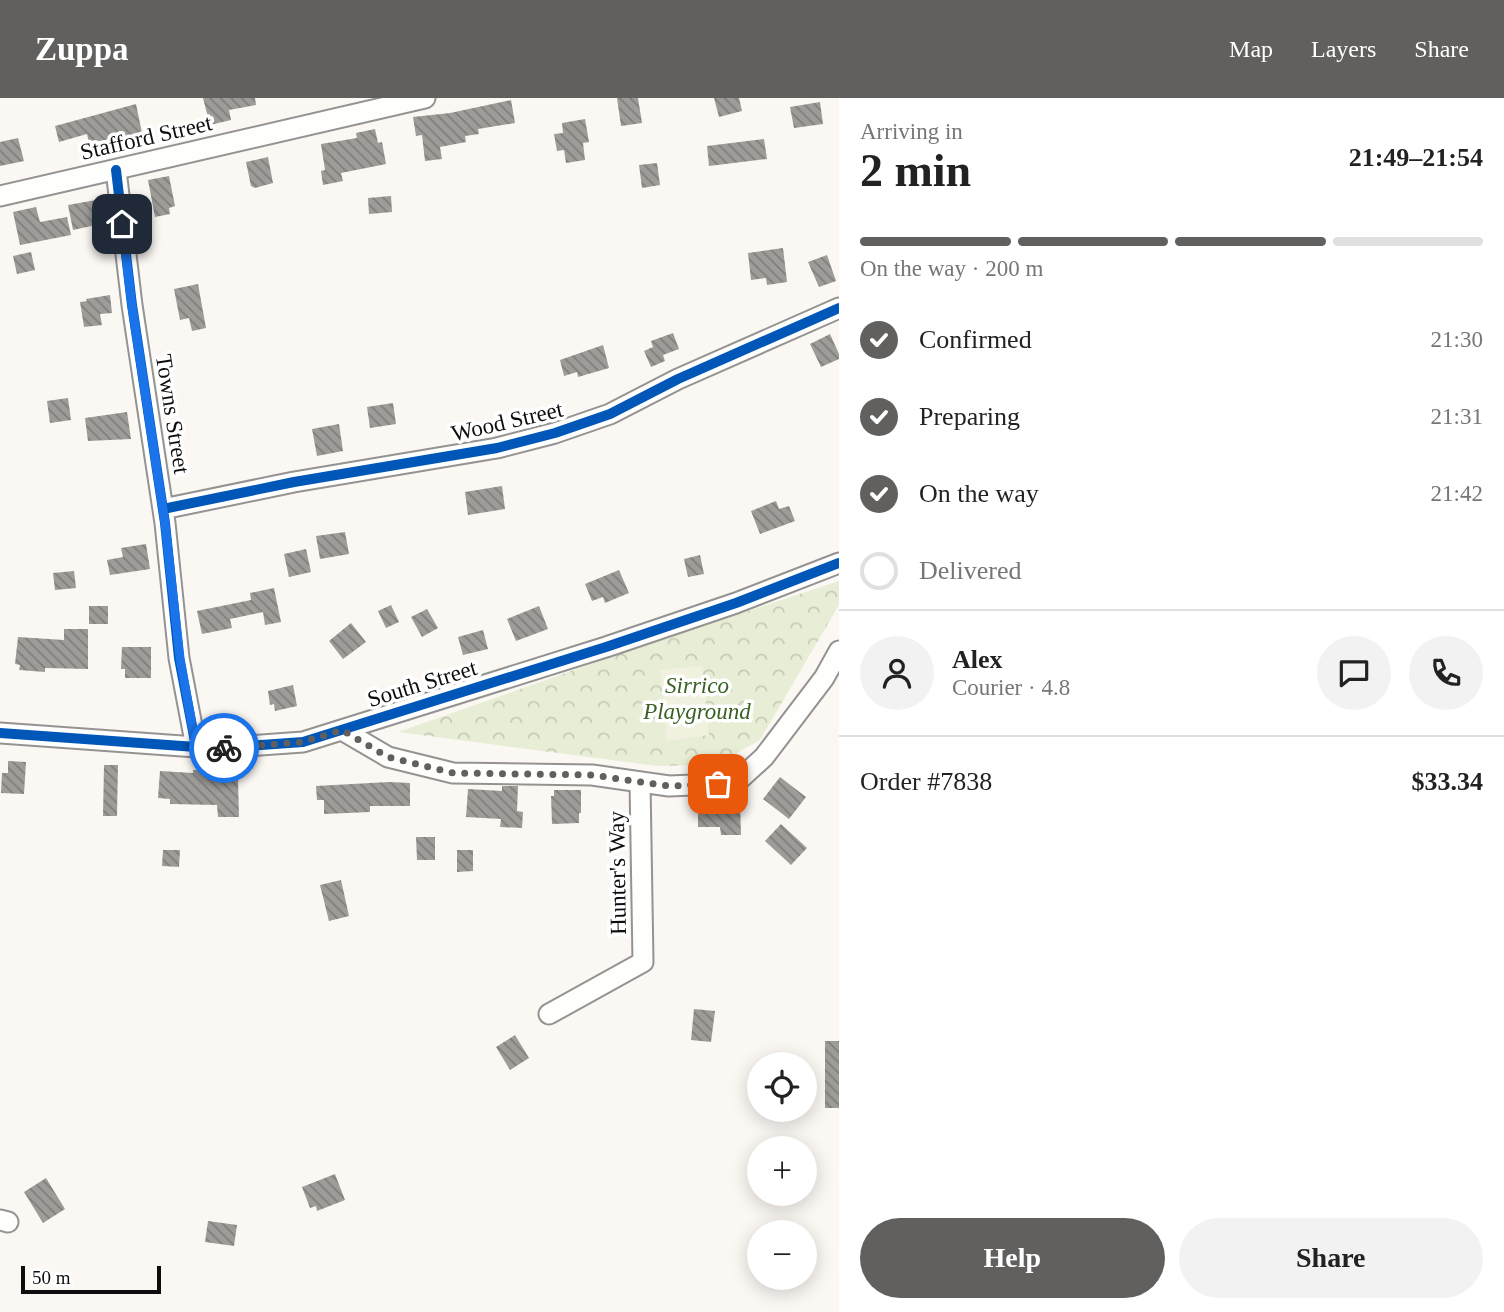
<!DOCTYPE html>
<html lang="en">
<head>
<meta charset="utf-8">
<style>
	:root { --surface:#fff; --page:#f2f2f2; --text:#222; --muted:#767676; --line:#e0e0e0; --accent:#61605e }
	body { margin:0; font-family:Georgia,serif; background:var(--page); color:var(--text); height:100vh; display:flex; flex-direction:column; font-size:26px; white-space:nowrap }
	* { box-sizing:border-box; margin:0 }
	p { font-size:23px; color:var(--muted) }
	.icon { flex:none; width:38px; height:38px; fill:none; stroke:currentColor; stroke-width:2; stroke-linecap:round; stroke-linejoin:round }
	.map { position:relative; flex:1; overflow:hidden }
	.sheet { display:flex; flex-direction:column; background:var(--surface); width:665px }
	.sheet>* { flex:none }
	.buttons { position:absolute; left:747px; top:954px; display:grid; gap:14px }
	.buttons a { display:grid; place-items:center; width:70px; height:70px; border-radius:50%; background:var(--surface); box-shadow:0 4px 18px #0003; font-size:35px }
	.scale { position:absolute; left:21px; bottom:18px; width:140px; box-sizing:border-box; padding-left:7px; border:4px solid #0e0e0e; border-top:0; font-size:19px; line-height:24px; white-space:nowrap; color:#0e0e0e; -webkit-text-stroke:5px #fff; paint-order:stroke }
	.pin { position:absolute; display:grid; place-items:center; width:60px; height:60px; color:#fff; margin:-30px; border-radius:14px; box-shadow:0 4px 10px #0006 }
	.courier { position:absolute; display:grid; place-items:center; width:70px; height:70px; margin:-35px; border:5px solid #1a73e8; border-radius:50%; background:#fff; color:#222; box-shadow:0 2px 9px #0007 }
	.summary em { font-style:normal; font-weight:700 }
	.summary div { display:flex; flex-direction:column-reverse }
	.summary { display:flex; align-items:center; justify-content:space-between; height:119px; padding:0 21px }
	h1 { font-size:46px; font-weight:700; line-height:52px }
	.bar { display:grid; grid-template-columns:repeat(4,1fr); gap:10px 7px; align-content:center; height:84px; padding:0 21px }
	.bar i { height:9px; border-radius:5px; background:var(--line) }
	.bar .current { background:var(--accent) }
	.bar p { grid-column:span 4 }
	.line { display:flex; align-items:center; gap:18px; padding:0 21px; border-top:2px solid var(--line) }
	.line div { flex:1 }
	.round { display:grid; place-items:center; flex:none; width:74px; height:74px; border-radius:37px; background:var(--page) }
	ol { padding:0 21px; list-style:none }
	li { display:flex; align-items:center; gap:21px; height:77px }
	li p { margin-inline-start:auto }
	li .icon { padding:7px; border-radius:50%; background:var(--accent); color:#fff; stroke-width:4 }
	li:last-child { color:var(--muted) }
	li i { width:38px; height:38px; border:4px solid var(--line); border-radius:50% }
	.cta { display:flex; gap:14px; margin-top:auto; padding:14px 21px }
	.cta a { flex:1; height:80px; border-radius:42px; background:var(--accent); color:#fff; font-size:28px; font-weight:700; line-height:80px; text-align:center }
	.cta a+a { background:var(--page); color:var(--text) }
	header { display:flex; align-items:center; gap:42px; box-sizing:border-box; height:98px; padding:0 35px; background:var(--accent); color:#fff }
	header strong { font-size:33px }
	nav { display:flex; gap:38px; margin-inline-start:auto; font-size:24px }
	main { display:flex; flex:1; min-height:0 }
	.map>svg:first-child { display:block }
	.park { fill:url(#park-crowns) }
	.pitch { fill:#f0f2df }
	.building { fill:url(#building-back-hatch) }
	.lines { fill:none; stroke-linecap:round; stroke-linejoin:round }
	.minor-casing { stroke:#959392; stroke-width:23 }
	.minor { stroke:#fefefd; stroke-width:19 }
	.cycleway-casing { stroke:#fff; stroke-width:15 }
	.cycleway { stroke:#0057b8; stroke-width:10 }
	.done { stroke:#61605e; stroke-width:7; stroke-dasharray:0 12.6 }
	.route { stroke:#1a73e8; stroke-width:9 }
	.labels { text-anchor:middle; stroke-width:7; stroke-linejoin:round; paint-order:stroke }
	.street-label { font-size:23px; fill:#0e0e0e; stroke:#fff }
	.park-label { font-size:23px; font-style:italic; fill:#396124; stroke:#fff }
</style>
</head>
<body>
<header>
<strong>Zuppa</strong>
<nav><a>Map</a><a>Layers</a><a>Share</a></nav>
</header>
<main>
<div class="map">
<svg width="839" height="1214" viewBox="0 0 839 1214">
	<defs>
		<pattern id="park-crowns" width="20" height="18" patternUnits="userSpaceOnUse" patternTransform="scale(1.75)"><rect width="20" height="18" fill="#e8eed6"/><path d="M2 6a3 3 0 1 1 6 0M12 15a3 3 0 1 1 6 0" fill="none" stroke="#c6cbb6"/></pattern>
		<pattern id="building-back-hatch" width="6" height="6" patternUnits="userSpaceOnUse" patternTransform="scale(1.75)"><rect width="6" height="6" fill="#9e9c99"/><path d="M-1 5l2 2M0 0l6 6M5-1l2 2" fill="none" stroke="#7f7e7b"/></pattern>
	</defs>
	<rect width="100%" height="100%" fill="#fbf8f4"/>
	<path class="park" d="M 839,483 L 839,507 L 760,642 L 715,667 L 657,668 L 398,634 L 654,544 Z"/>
	<path class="pitch" d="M 702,568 L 709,637 L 667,643 L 660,572 Z"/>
	<path class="building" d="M 203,0 L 255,0 L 256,7 L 229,12 L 231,22 L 210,27 Z
		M 617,0 L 638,0 L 642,25 L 621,28 Z
		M 714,0 L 739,0 L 742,13 L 719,19 Z
		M 511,2 L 515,25 L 478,31 L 479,36 L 465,38 L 466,44 L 440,49 L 442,61 L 425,63 L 422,37 L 416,38 L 413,19 L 450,15 Z
		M 820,4 L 823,26 L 794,30 L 790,9 Z
		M 136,6 L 142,35 L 89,45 L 87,36 L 59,44 L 55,28 Z
		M 585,21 L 589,44 L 583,45 L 585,62 L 566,65 L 564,52 L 557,53 L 554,36 L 563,35 L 562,25 Z
		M 375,31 L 378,45 L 382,44 L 386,66 L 341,75 L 343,83 L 323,87 L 321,73 L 325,72 L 321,46 L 357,40 L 356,35 Z
		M 18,40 L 24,63 L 0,68 L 0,44 Z
		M 764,41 L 767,61 L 709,68 L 707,48 Z
		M 268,59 L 273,85 L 255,90 L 251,88 L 246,64 Z
		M 657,65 L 660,87 L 642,90 L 639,67 Z
		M 169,78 L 175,108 L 169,110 L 170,116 L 155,119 L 148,82 Z
		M 391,98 L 392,114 L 369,116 L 368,100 Z
		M 96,102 L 99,118 L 94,119 L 96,127 L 73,132 L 68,107 Z
		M 36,109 L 40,124 L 67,119 L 71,137 L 20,147 L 13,114 Z
		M 783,150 L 787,184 L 767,187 L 766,180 L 751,182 L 748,155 Z
		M 31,154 L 35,172 L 17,176 L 13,158 Z
		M 827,157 L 836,183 L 819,189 L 808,164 Z
		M 198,186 L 206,230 L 192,233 L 189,220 L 180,222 L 174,191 Z
		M 110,197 L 112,215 L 100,216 L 102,227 L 84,229 L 80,204 L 87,203 L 86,201 Z
		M 673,235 L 679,251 L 663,257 L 665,263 L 651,269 L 644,253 L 653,249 L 651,243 Z
		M 830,236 L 839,256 L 839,261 L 821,269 L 810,246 Z
		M 603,247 L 609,270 L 578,279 L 577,274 L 564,278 L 560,262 Z
		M 68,300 L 71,322 L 50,325 L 47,303 Z
		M 393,305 L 396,326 L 370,330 L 367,309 Z
		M 127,314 L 131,341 L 88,343 L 85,320 Z
		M 339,326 L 343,353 L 317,358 L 312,331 Z
		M 502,388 L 505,411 L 468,417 L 465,394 Z
		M 776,403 L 779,411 L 789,408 L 795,423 L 760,436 L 751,413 Z
		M 345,434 L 349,456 L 320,461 L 316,438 Z
		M 146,446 L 150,471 L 110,477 L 107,462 L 123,459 L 121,450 Z
		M 306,451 L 311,474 L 289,479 L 284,456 Z
		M 700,457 L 704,476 L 688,479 L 684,461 Z
		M 619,472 L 629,495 L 605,505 L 603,499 L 592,503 L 585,486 Z
		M 74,473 L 76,490 L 55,492 L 53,475 Z
		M 274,490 L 281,524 L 265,527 L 263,514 L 230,521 L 232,530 L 202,536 L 197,513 L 251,502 L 250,495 Z
		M 391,507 L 399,524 L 386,530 L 378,513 Z
		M 89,508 L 108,508 L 108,526 L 89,526 Z
		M 539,508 L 548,531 L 516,543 L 507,521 Z
		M 427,511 L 438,530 L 422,539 L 411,519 Z
		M 351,525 L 366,544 L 343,561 L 329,543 Z
		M 64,531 L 88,531 L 88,571 L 45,570 L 45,574 L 19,572 L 20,567 L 15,566 L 18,539 L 64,542 Z
		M 483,532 L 488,551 L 463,557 L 458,539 Z
		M 122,549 L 151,549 L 151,580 L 125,580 L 125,571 L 121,571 Z
		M 293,587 L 297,608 L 275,613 L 274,606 L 270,607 L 268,593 Z
		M 8,663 L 26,664 L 24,696 L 1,695 L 2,675 L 8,675 Z
		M 104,667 L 118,667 L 117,718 L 103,718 Z
		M 193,672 L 210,672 L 210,682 L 238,681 L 239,719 L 218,719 L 217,707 L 170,706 L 170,701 L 158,700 L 160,673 L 193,675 Z
		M 780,679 L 806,699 L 789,721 L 763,701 Z
		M 389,684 L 410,685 L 410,708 L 370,708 L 370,714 L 324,716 L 324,702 L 317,702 L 316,688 Z
		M 502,688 L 518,688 L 517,713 L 523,714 L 522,730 L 500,729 L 501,721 L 466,719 L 468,691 L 502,693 Z
		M 554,692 L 581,692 L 581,715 L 579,715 L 579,725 L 552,726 L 551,698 L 554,698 Z
		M 740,706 L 741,737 L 721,737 L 720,729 L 698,729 L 698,707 Z
		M 781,726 L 807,750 L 791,767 L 765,743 Z
		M 416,739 L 435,739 L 435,762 L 417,762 Z
		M 163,752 L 180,752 L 179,769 L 162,768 Z
		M 457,752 L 473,752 L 473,773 L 457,774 Z
		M 341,782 L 349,818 L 329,823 L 320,787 Z
		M 694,911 L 715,913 L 711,944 L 691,942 Z
		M 515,937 L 529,960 L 510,972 L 496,949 Z
		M 825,943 L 839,943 L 839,1010 L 825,1010 Z
		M 335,1076 L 345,1102 L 317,1113 L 316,1108 L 310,1110 L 302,1089 Z
		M 46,1080 L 65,1111 L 43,1125 L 24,1094 Z
		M 208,1123 L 237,1127 L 234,1148 L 205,1144 Z"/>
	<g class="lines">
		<defs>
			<path id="minor" d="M 116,72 L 132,207 L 165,425 L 179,560 L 196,649
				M 0,98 L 425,0
				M 163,411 L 294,384 L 497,350 L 555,335 L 610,316 L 678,281 L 839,210
				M 342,632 L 388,659 L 453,675 L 592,677 L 669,688 L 718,686 L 741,680 L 764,659 L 824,580 L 839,553
				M 0,635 L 196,649 L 221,650 L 303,644 L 606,549 L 736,505 L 839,465
				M 549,916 L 643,864 L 640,684
				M 0,1122 L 8,1124"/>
		</defs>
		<use href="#minor" class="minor-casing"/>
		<use href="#minor" class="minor"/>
		<defs>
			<path id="cycleway" d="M 116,72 L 132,207 L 165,425 L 179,560 L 196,649
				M 163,411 L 294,384 L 497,350 L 555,335 L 610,316 L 678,281 L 839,210
				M 0,635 L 196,649 L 221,650 L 303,644 L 606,549 L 736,505 L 839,465"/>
		</defs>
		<use href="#cycleway" class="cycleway-casing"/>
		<use href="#cycleway" class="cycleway"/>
	</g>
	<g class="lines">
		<path class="done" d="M 224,650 L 303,644 L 342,632 L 388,659 L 453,675 L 592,677 L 669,688 L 718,686"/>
		<path class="route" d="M 122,126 L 132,208 L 165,425 L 180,560 L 196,649 L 224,650"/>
	</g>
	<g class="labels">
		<g class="street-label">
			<text transform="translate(146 39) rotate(-13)" y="8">Stafford Street</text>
			<text transform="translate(173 316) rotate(81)" y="8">Towns Street</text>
			<text transform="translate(507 323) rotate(-13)" y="8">Wood Street</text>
			<text transform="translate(422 585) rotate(-17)" y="8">South Street</text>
			<text transform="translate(617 775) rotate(-91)" y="8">Hunter's Way</text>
		</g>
		<g class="park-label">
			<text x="697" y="595">Sirrico<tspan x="697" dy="26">Playground</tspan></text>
		</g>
	</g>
</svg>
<div class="buttons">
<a><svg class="icon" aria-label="locate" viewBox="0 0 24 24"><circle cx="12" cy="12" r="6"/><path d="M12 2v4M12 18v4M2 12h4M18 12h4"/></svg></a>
<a>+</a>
<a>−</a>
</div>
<div class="scale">50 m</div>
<div class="pin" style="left:718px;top:686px;background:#ea580c"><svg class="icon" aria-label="bag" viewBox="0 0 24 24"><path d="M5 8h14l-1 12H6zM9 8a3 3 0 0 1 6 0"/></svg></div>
<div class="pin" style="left:122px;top:126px;background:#1f2937"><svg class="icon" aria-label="home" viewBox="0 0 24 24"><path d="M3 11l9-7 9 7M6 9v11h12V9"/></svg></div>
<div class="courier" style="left:224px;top:650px"><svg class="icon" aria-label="bike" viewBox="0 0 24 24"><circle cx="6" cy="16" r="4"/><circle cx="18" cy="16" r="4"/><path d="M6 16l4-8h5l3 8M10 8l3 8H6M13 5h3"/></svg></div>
</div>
<section class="sheet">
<div class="summary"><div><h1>2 min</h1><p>Arriving in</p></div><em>21:49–21:54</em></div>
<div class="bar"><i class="current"></i><i class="current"></i><i class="current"></i><i></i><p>On the way · 200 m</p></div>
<ol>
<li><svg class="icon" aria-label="check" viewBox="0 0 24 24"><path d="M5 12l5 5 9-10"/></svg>Confirmed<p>21:30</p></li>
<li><svg class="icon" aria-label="check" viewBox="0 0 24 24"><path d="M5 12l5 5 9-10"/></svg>Preparing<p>21:31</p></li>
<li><svg class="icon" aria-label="check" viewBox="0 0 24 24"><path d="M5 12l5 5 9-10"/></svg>On the way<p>21:42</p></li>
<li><i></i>Delivered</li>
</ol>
<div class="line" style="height:126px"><a class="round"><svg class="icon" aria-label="person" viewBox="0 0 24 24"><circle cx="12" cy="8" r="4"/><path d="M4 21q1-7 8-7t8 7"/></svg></a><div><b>Alex</b><p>Courier · 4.8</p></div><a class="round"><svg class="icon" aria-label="chat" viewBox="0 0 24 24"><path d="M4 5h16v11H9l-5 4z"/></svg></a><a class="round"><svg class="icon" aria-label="phone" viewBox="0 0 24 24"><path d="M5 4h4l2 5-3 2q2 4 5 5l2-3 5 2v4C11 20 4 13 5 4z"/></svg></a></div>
<div class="line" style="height:91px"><div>Order #7838</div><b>$33.34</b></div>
<div class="cta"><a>Help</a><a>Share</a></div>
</section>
</main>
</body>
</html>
